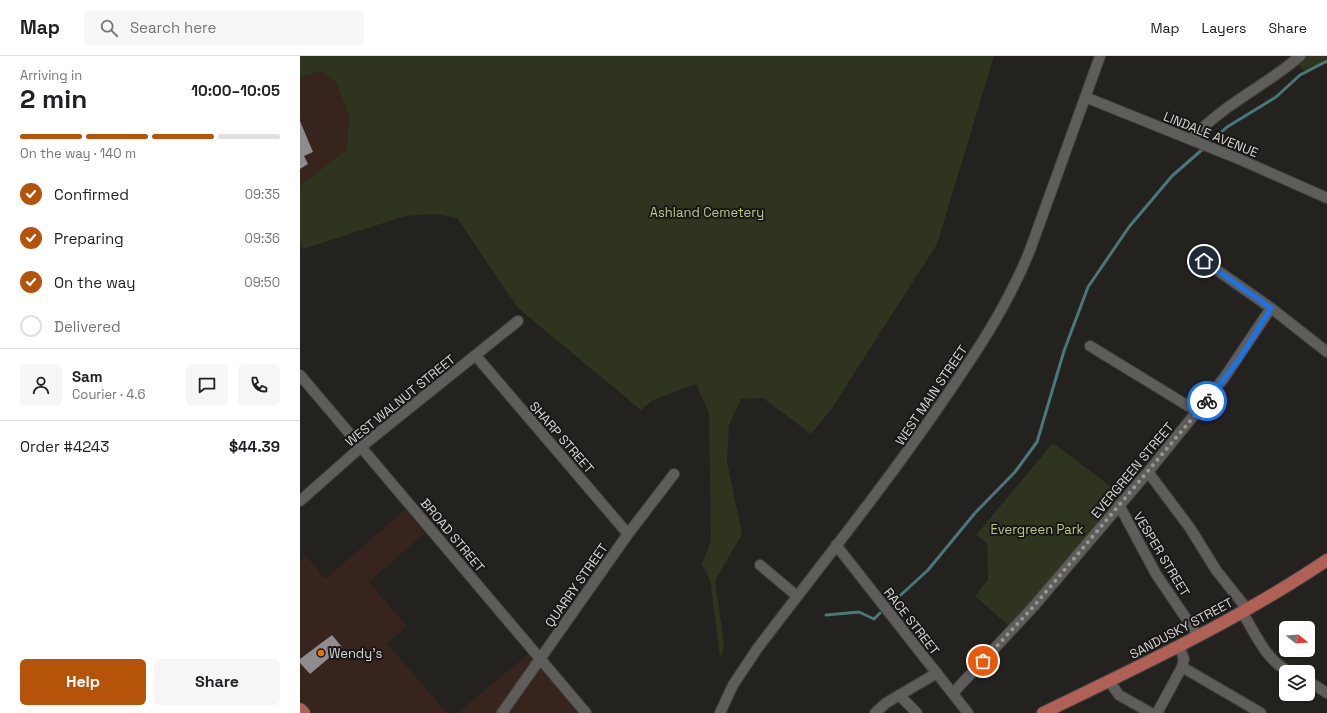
<!DOCTYPE html>
<html lang="en">
<head>
<meta charset="utf-8">
<style>
	:root { --surface:#fff; --page:#f6f6f6; --text:#202124; --muted:#757577; --line:#e0e0e0; --accent:#b45309 }
	body { margin:0; font-family:"Space Grotesk",sans-serif; background:var(--page); color:var(--text); height:100vh; display:flex; flex-direction:column; font-size:15px; white-space:nowrap }
	* { box-sizing:border-box; margin:0 }
	p { font-size:13px; color:var(--muted) }
	.icon { flex:none; width:22px; height:22px; fill:none; stroke:currentColor; stroke-width:2; stroke-linecap:round; stroke-linejoin:round }
	.map { position:relative; flex:1; overflow:hidden }
	.drawer { display:flex; flex-direction:column; background:var(--surface); width:300px }
	.drawer>* { flex:none }
	.needle { width:26px; rotate:107deg }
	.controls { position:absolute; left:979px; top:565px; display:grid; gap:8px }
	.controls a { display:grid; place-items:center; width:36px; height:36px; border-radius:6px; background:var(--surface); box-shadow:0 1px 3px #0004; font-size:20px }
	.pin { position:absolute; display:grid; place-items:center; width:34px; height:34px; color:#fff; margin:-17px; border:2px solid #fff; border-radius:50%; box-shadow:0 1px 4px #0007 }
	.courier { position:absolute; display:grid; place-items:center; width:40px; height:40px; margin:-20px; border:3px solid #1a73e8; border-radius:50%; background:#fff; color:#222; box-shadow:0 1px 5px #0007 }
	.overview em { font-style:normal; font-weight:700 }
	.overview div { display:flex; flex-direction:column-reverse }
	.overview { display:flex; align-items:center; justify-content:space-between; height:68px; padding:0 20px }
	h1 { font-size:26px; font-weight:700; line-height:30px }
	.bar { display:grid; grid-template-columns:repeat(4,1fr); gap:6px 4px; align-content:center; height:48px; padding:0 20px }
	.bar i { height:5px; border-radius:3px; background:var(--line) }
	.bar .selected { background:var(--accent) }
	.bar p { grid-column:span 4 }
	.line { display:flex; align-items:center; gap:10px; padding:0 20px; border-top:1px solid var(--line) }
	.line div { flex:1 }
	.round { display:grid; place-items:center; flex:none; width:42px; height:42px; border-radius:6px; background:var(--page) }
	ol { padding:0 20px; list-style:none }
	li { display:flex; align-items:center; gap:12px; height:44px }
	li p { margin-inline-start:auto }
	li .icon { padding:4px; border-radius:50%; background:var(--accent); color:#fff; stroke-width:4 }
	li:last-child { color:var(--muted) }
	li i { width:22px; height:22px; border:2px solid var(--line); border-radius:50% }
	.cta { display:flex; gap:8px; margin-top:auto; padding:8px 20px }
	.cta a { flex:1; height:46px; border-radius:6px; background:var(--accent); color:#fff; font-size:16px; font-weight:700; line-height:46px; text-align:center }
	.cta a+a { background:var(--page); color:var(--text) }
	header { display:flex; align-items:center; gap:24px; box-sizing:border-box; height:56px; padding:0 20px; background:var(--surface); border-bottom:1px solid var(--line) }
	header strong { font-size:19px }
	nav { display:flex; gap:22px; margin-inline-start:auto; font-size:14px }
	.search { width:280px; height:36px; background:var(--page); display:flex; align-items:center; gap:10px; box-sizing:border-box; padding:0 14px; border-radius:6px; color:var(--muted); font-size:15px }
	main { display:flex; flex:1; min-height:0 }
	.map>svg:first-child { display:block }
	.commercial { fill:#36241d }
	.green { fill:#2f341f }
	.lines { fill:none; stroke-linecap:round; stroke-linejoin:round }
	.stream { stroke:#4a777a; stroke-width:3 }
	.building { fill:#8e8c8f }
	.minor-casing { stroke:#40403e; stroke-width:12 }
	.major-casing { stroke:#40403e; stroke-width:14 }
	.minor { stroke:#5e5d5a; stroke-width:10 }
	.major { stroke:#b16056; stroke-width:12 }
	.done { stroke:#979694; stroke-width:4; stroke-dasharray:0 7.2 }
	.route { stroke:#1a73e8; stroke-width:5 }
	.food-dot { fill:#e8710a; stroke:#191816; stroke-width:1.5 }
	.labels { text-anchor:middle; stroke-width:4; stroke-linejoin:round; paint-order:stroke }
	.street-label { font-size:13px; fill:#d5d5d3; stroke:#191816 }
	.park-label { font-size:13px; fill:#bac78c; stroke:#191816 }
	.poi-label { font-size:13px; fill:#d5d5d3; stroke:#191816; text-anchor:start }
</style>
</head>
<body>
<header>
<strong>Map</strong>
<div class="search"><svg class="icon" aria-label="search" viewBox="0 0 24 24"><circle cx="10" cy="10" r="6"/><path d="M15 15l6 6"/></svg>Search here</div>
<nav><a>Map</a><a>Layers</a><a>Share</a></nav>
</header>
<main>
<section class="drawer">
<div class="overview"><div><h1>2 min</h1><p>Arriving in</p></div><em>10:00–10:05</em></div>
<div class="bar"><i class="selected"></i><i class="selected"></i><i class="selected"></i><i></i><p>On the way · 140 m</p></div>
<ol>
<li><svg class="icon" aria-label="check" viewBox="0 0 24 24"><path d="M5 12l5 5 9-10"/></svg>Confirmed<p>09:35</p></li>
<li><svg class="icon" aria-label="check" viewBox="0 0 24 24"><path d="M5 12l5 5 9-10"/></svg>Preparing<p>09:36</p></li>
<li><svg class="icon" aria-label="check" viewBox="0 0 24 24"><path d="M5 12l5 5 9-10"/></svg>On the way<p>09:50</p></li>
<li><i></i>Delivered</li>
</ol>
<div class="line" style="height:72px"><a class="round"><svg class="icon" aria-label="person" viewBox="0 0 24 24"><circle cx="12" cy="8" r="4"/><path d="M4 21q1-7 8-7t8 7"/></svg></a><div><b>Sam</b><p>Courier · 4.6</p></div><a class="round"><svg class="icon" aria-label="chat" viewBox="0 0 24 24"><path d="M4 5h16v11H9l-5 4z"/></svg></a><a class="round"><svg class="icon" aria-label="phone" viewBox="0 0 24 24"><path d="M5 4h4l2 5-3 2q2 4 5 5l2-3 5 2v4C11 20 4 13 5 4z"/></svg></a></div>
<div class="line" style="height:52px"><div>Order #4243</div><b>$44.39</b></div>
<div class="cta"><a>Help</a><a>Share</a></div>
</section>
<div class="map">
<svg width="1027" height="657" viewBox="0 0 1027 657">
	<rect width="100%" height="100%" fill="#23221f"/>
	<path class="commercial" d="M 21,15 L 36,26 L 49,60 L 47,93 L 0,130 L 0,21 Z
		M 105,454 L 125,477 L 69,526 L 107,570 L 87,587 L 147,657 L 0,657 L 0,505 L 6,500 L 25,523 Z
		M 232,595 L 286,657 L 157,657 Z"/>
	<path class="green" d="M 0,0 L 694,0 L 637,188 L 532,352 L 511,378 L 463,342 L 441,343 L 429,369 L 427,406 L 442,478 L 415,525 L 424,588 L 422,598 L 420,600 L 410,524 L 402,508 L 411,485 L 409,357 L 396,328 L 353,344 L 341,354 L 218,252 L 157,162 L 136,158 L 105,160 L 3,193 L 0,189 L 0,130 L 47,93 L 49,60 L 36,26 L 21,15 L 0,21 Z
		M 988,0 L 1027,0 L 1027,5 L 1007,17 Z
		M 753,387 L 822,439 L 711,572 L 675,540 L 688,524 L 687,487 L 676,479 Z"/>
	<g class="lines">
		<path class="stream" d="M 908,88 L 927,71 L 976,41 L 1000,19 L 1027,5
			M 592,547 L 628,514 L 675,457 L 715,416 L 737,386 L 764,295 L 788,231 L 829,171 L 872,120 L 904,92
			M 526,559 L 559,556 L 574,563 L 580,557"/>
	</g>
	<path class="building" d="M 0,65 L 13,96 L 4,100 L 8,108 L 0,113 Z
		M 32,579 L 42,591 L 10,618 L 0,607 L 0,603 Z"/>
	<g class="lines">
		<defs>
			<path id="minor" d="M 785,41 L 939,103 L 1027,142
				M 891,84 C 921,49 966,30 1000,0
				M 904,205 L 971,252 L 1027,296
				M 790,290 L 898,356
				M 176,300 L 328,478
				M 0,319 L 286,657
				M 848,416 L 890,472 L 916,514 L 947,553
				M 0,445 L 61,391 L 218,265
				M 819,449 L 856,518 L 898,580
				M 536,489 L 668,657
				M 460,509 L 497,540
				M 942,556 C 956,578 965,604 990,616
				M 882,611 L 961,657
				M 809,625 L 819,639 L 851,657
				M 1008,625 L 1027,637
				M 653,637 L 734,550 L 848,416 L 924,322 L 971,252
				M 599,639 L 617,657
				M 202,657 L 328,478 L 374,418
				M 420,657 L 433,629 L 457,593 C 519,511 584,431 642,346 C 676,297 708,249 730,194 L 800,0
				M 575,657 L 586,647 L 637,617
				M 857,657 L 882,611 L 884,603 L 879,590"/>
			<path id="major" d="M 0,653 L 4,657
				M 743,657 C 840,610 938,564 1027,504"/>
		</defs>
		<use href="#minor" class="minor-casing"/>
		<use href="#major" class="major-casing"/>
		<use href="#minor" class="minor"/>
		<use href="#major" class="major"/>
	</g>
	<g class="lines">
		<path class="done" d="M 683,605 L 734,550 L 907,345"/>
		<path class="route" d="M 904,205 L 971,252 L 940,302 L 907,345"/>
	</g>
	<circle class="food-dot" cx="21" cy="597" r="4"/>
	<g class="labels">
		<g class="street-label">
			<text transform="translate(911 78) rotate(22)" y="5">LINDALE AVENUE</text>
			<text transform="translate(631 339) rotate(-56)" y="5">WEST MAIN STREET</text>
			<text transform="translate(100 344) rotate(-39)" y="5">WEST WALNUT STREET</text>
			<text transform="translate(262 381) rotate(49)" y="5">SHARP STREET</text>
			<text transform="translate(832 414) rotate(-50)" y="5">EVERGREEN STREET</text>
			<text transform="translate(153 479) rotate(50)" y="5">BROAD STREET</text>
			<text transform="translate(862 498) rotate(59)" y="5">VESPER STREET</text>
			<text transform="translate(276 529) rotate(-55)" y="5">QUARRY STREET</text>
			<text transform="translate(612 565) rotate(52)" y="5">RACE STREET</text>
			<text transform="translate(881 572) rotate(-28)" y="5">SANDUSKY STREET</text>
		</g>
		<g class="park-label">
			<text x="407" y="161">Ashland Cemetery</text>
			<text x="737" y="478">Evergreen Park</text>
		</g>
		<g class="poi-label">
			<text x="29" y="602">Wendy's</text>
		</g>
	</g>
</svg>
<div class="controls">
<a><svg class="needle" viewBox="-14 -14 28 28"><path d="M0-13l5 13h-10z" fill="#e53935"/><path d="M0 13l5-13h-10z" fill="#757577"/></svg></a>
<a><svg class="icon" aria-label="layers" viewBox="0 0 24 24"><path d="M12 4l9 5-9 5-9-5zM3 14l9 5 9-5"/></svg></a>
</div>
<div class="pin" style="left:683px;top:605px;background:#ea580c"><svg class="icon" aria-label="bag" viewBox="0 0 24 24"><path d="M5 8h14l-1 12H6zM9 8a3 3 0 0 1 6 0"/></svg></div>
<div class="pin" style="left:904px;top:205px;background:#1f2937"><svg class="icon" aria-label="home" viewBox="0 0 24 24"><path d="M3 11l9-7 9 7M6 9v11h12V9"/></svg></div>
<div class="courier" style="left:907px;top:345px"><svg class="icon" aria-label="bike" viewBox="0 0 24 24"><circle cx="6" cy="16" r="4"/><circle cx="18" cy="16" r="4"/><path d="M6 16l4-8h5l3 8M10 8l3 8H6M13 5h3"/></svg></div>
</div>
</main>
</body>
</html>
